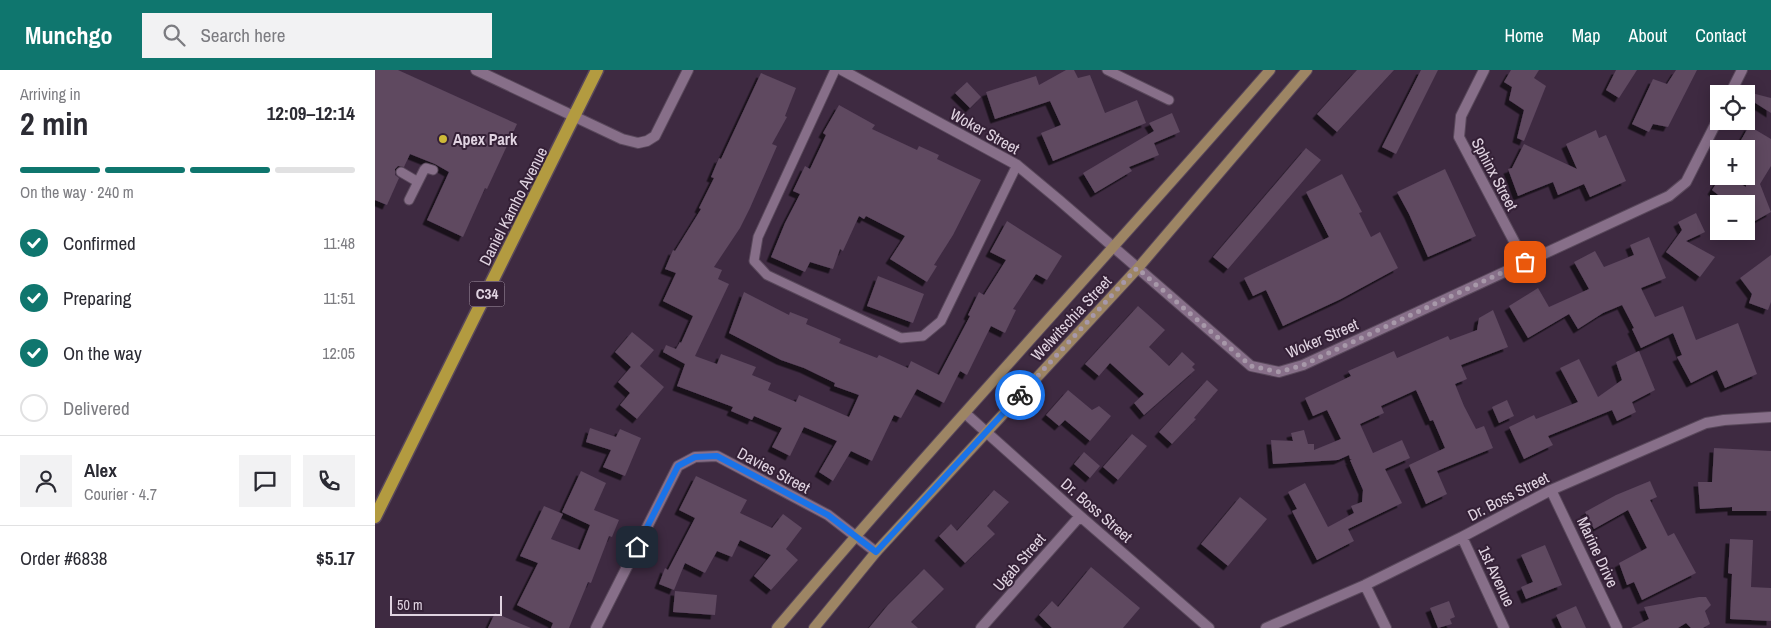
<!DOCTYPE html>
<html lang="en">
<head>
<meta charset="utf-8">
<style>
	:root { --surface:#fff; --page:#f2f2f3; --text:#2b2b33; --muted:#7c7c81; --line:#e1e1e2; --accent:#0f766e }
	body { margin:0; font-family:"Archivo Narrow",sans-serif; background:var(--page); color:var(--text); height:100vh; display:flex; flex-direction:column; font-size:19px; white-space:nowrap }
	* { box-sizing:border-box; margin:0 }
	p { font-size:16px; color:var(--muted) }
	.icon { flex:none; width:28px; height:28px; fill:none; stroke:currentColor; stroke-width:2; stroke-linecap:round; stroke-linejoin:round }
	.map { position:relative; flex:1; overflow:hidden }
	.details { display:flex; flex-direction:column; background:var(--surface); width:375px }
	.details>* { flex:none }
	.controls { position:absolute; left:1335px; top:15px; display:grid; gap:10px }
	.controls a { display:grid; place-items:center; width:45px; height:45px; border-radius:0px; background:var(--surface); box-shadow:0 2px 12px #0003; font-size:25px }
	.scale { position:absolute; left:15px; bottom:12px; width:112px; box-sizing:border-box; padding-left:5px; border:2px solid #e0d3e1; border-top:0; font-size:14px; line-height:18px; white-space:nowrap; color:#e0d3e1; -webkit-text-stroke:4px #342036; paint-order:stroke }
	.pin { position:absolute; display:grid; place-items:center; width:42px; height:42px; color:#fff; margin:-21px; border-radius:10px; box-shadow:0 2px 8px #0006 }
	.courier { position:absolute; display:grid; place-items:center; width:50px; height:50px; margin:-25px; border:4px solid #1a73e8; border-radius:50%; background:#fff; color:#222; box-shadow:0 1px 6px #0007 }
	.overview em { font-style:normal; font-weight:700 }
	.overview div { display:flex; flex-direction:column-reverse }
	.overview { display:flex; align-items:center; justify-content:space-between; height:85px; padding:0 20px }
	h1 { font-size:32px; font-weight:700; line-height:38px }
	.bar { display:grid; grid-template-columns:repeat(4,1fr); gap:8px 5px; align-content:center; height:60px; padding:0 20px }
	.bar i { height:6px; border-radius:4px; background:var(--line) }
	.bar .selected { background:var(--accent) }
	.bar p { grid-column:span 4 }
	.line { display:flex; align-items:center; gap:12px; padding:0 20px; border-top:1px solid var(--line) }
	.line div { flex:1 }
	.round { display:grid; place-items:center; flex:none; width:52px; height:52px; border-radius:0px; background:var(--page) }
	ol { padding:0 20px; list-style:none }
	li { display:flex; align-items:center; gap:15px; height:55px }
	li p { margin-inline-start:auto }
	li .icon { padding:5px; border-radius:50%; background:var(--accent); color:#fff; stroke-width:4 }
	li:last-child { color:var(--muted) }
	li i { width:28px; height:28px; border:2px solid var(--line); border-radius:50% }
	header { display:flex; align-items:center; gap:30px; box-sizing:border-box; height:70px; padding:0 25px; background:var(--accent); color:#fff }
	header strong { font-size:24px }
	nav { display:flex; gap:28px; margin-inline-start:auto; font-size:18px }
	.search { width:350px; height:45px; background:var(--page); display:flex; align-items:center; gap:12px; box-sizing:border-box; padding:0 18px; border-radius:0px; color:var(--muted); font-size:19px }
	main { display:flex; flex:1; min-height:0 }
	.map>svg:first-child { display:block }
	.building { fill:#5e4860; filter:url(#shadow) }
	.lines { fill:none; stroke-linecap:round; stroke-linejoin:round }
	.lane-casing { stroke:#59485b; stroke-width:11 }
	.street-casing { stroke:#59485b; stroke-width:12 }
	.secondary-casing { stroke:#59485b; stroke-width:12 }
	.primary-casing { stroke:#59485b; stroke-width:15 }
	.lane { stroke:#876f89; stroke-width:9 }
	.street { stroke:#876f89; stroke-width:10 }
	.secondary { stroke:#9d8564; stroke-width:10 }
	.primary { stroke:#b39b40; stroke-width:12 }
	.done { stroke:#a798a9; stroke-width:5; stroke-dasharray:0 9 }
	.route { stroke:#1a73e8; stroke-width:6 }
	.poi-dot { fill:#ceb938; stroke:#342036; stroke-width:2 }
	.labels { text-anchor:middle; stroke-width:4; stroke-linejoin:round; paint-order:stroke }
	.shield { fill:#342036; stroke:#ac9dae; stroke-width:1 }
	.shield-label { font-size:15px; font-weight:bold; fill:#e0d3e1 }
	.street-label { font-size:16px; fill:#e0d3e1; stroke:#342036 }
	.poi-label { font-size:16px; font-weight:bold; fill:#e0d3e1; stroke:#342036; text-anchor:start }
</style>
</head>
<body>
<header>
<strong>Munchgo</strong>
<div class="search"><svg class="icon" aria-label="search" viewBox="0 0 24 24"><circle cx="10" cy="10" r="6"/><path d="M15 15l6 6"/></svg>Search here</div>
<nav><a>Home</a><a>Map</a><a>About</a><a>Contact</a></nav>
</header>
<main>
<section class="details">
<div class="overview"><div><h1>2 min</h1><p>Arriving in</p></div><em>12:09–12:14</em></div>
<div class="bar"><i class="selected"></i><i class="selected"></i><i class="selected"></i><i></i><p>On the way · 240 m</p></div>
<ol>
<li><svg class="icon" aria-label="check" viewBox="0 0 24 24"><path d="M5 12l5 5 9-10"/></svg>Confirmed<p>11:48</p></li>
<li><svg class="icon" aria-label="check" viewBox="0 0 24 24"><path d="M5 12l5 5 9-10"/></svg>Preparing<p>11:51</p></li>
<li><svg class="icon" aria-label="check" viewBox="0 0 24 24"><path d="M5 12l5 5 9-10"/></svg>On the way<p>12:05</p></li>
<li><i></i>Delivered</li>
</ol>
<div class="line" style="height:90px"><a class="round"><svg class="icon" aria-label="person" viewBox="0 0 24 24"><circle cx="12" cy="8" r="4"/><path d="M4 21q1-7 8-7t8 7"/></svg></a><div><b>Alex</b><p>Courier · 4.7</p></div><a class="round"><svg class="icon" aria-label="chat" viewBox="0 0 24 24"><path d="M4 5h16v11H9l-5 4z"/></svg></a><a class="round"><svg class="icon" aria-label="phone" viewBox="0 0 24 24"><path d="M5 4h4l2 5-3 2q2 4 5 5l2-3 5 2v4C11 20 4 13 5 4z"/></svg></a></div>
<div class="line" style="height:65px"><div>Order #6838</div><b>$5.17</b></div>
</section>
<div class="map">
<svg width="1396" height="558" viewBox="0 0 1396 558">
	<defs>
		<filter id="shadow"><feDropShadow dx="-4.5" dy="4.5" stdDeviation="0" flood-color="#0009"/></filter>
	</defs>
	<rect width="100%" height="100%" fill="#3e2a41"/>
	<path class="building" d="M 0,0 L 23,0 L 142,54 L 112,119 L 110,118 L 88,167 L 52,150 L 74,102 L 60,94 L 35,84 L 29,97 L 23,96 L 20,99 L 20,105 L 24,108 L 12,135 L 0,130 Z
		M 691,0 L 699,0 L 703,8 L 715,5 L 730,43 L 762,30 L 771,53 L 678,91 L 666,63 L 686,55 L 675,31 L 620,49 L 611,22 L 661,6 L 664,15 Z
		M 982,0 L 1019,0 L 962,62 L 942,44 Z
		M 1046,0 L 1063,0 L 1021,84 L 1007,77 Z
		M 1136,0 L 1164,0 L 1159,8 L 1171,16 L 1149,71 L 1142,68 L 1149,40 L 1134,30 L 1137,17 L 1129,12 Z
		M 1241,0 L 1262,0 L 1244,28 L 1231,20 Z
		M 1301,0 L 1322,0 L 1293,57 L 1278,54 L 1274,62 L 1257,54 L 1278,9 L 1292,14 Z
		M 386,3 L 421,18 L 410,46 L 412,47 L 397,74 L 402,76 L 375,138 L 365,158 L 339,197 L 347,200 L 343,209 L 354,214 L 320,286 L 342,294 L 346,284 L 381,297 L 377,305 L 396,313 L 393,320 L 421,332 L 424,325 L 474,347 L 484,325 L 459,316 L 460,313 L 429,298 L 406,290 L 354,263 L 369,222 L 414,245 L 415,242 L 433,249 L 431,254 L 466,269 L 464,273 L 502,288 L 504,285 L 533,298 L 536,291 L 564,305 L 595,246 L 593,245 L 604,222 L 609,225 L 631,190 L 615,182 L 632,151 L 687,186 L 672,210 L 661,204 L 638,239 L 641,240 L 630,263 L 616,256 L 592,305 L 585,301 L 569,333 L 542,319 L 526,348 L 519,345 L 497,391 L 476,381 L 458,411 L 444,402 L 462,371 L 429,357 L 415,386 L 397,377 L 407,358 L 379,346 L 377,350 L 356,341 L 358,337 L 302,316 L 310,294 L 288,282 L 291,275 L 301,279 L 305,272 L 306,273 L 318,246 L 288,231 L 301,203 L 290,199 L 298,180 L 300,181 L 326,139 L 324,138 L 339,108 L 336,107 L 344,88 L 346,89 Z
		M 592,12 L 606,27 L 595,38 L 580,23 Z
		M 1365,20 L 1396,28 L 1396,43 L 1371,27 L 1371,24 L 1364,22 Z
		M 464,35 L 500,55 L 497,59 L 542,80 L 544,76 L 564,85 L 562,89 L 606,110 L 578,165 L 559,195 L 562,196 L 552,212 L 515,189 L 530,166 L 491,146 L 489,149 L 484,146 L 468,181 L 465,179 L 458,199 L 435,192 L 430,202 L 396,187 L 410,153 L 425,124 L 418,121 L 430,96 L 435,99 L 451,65 L 448,63 Z
		M 797,43 L 805,62 L 779,73 L 784,85 L 754,97 L 757,101 L 720,123 L 708,103 L 779,61 L 774,53 Z
		M 1374,56 L 1396,69 L 1396,96 L 1385,114 L 1396,142 L 1371,156 L 1371,134 L 1351,134 L 1351,131 L 1337,120 L 1346,106 L 1351,106 L 1371,117 L 1371,79 L 1361,79 Z
		M 1221,60 L 1224,68 L 1231,65 L 1251,111 L 1215,127 L 1209,114 L 1183,125 L 1178,112 L 1143,126 L 1133,99 L 1137,98 L 1149,74 L 1202,99 L 1191,74 Z
		M 931,78 L 946,90 L 853,199 L 838,187 Z
		M 1070,99 L 1101,166 L 1053,187 L 1034,144 L 1022,122 Z
		M 967,104 L 987,142 L 984,143 L 996,167 L 1005,162 L 1023,198 L 966,229 L 908,256 L 891,220 L 878,226 L 869,208 L 954,167 L 931,122 Z
		M 1321,143 L 1330,162 L 1311,171 L 1340,187 L 1325,207 L 1291,182 L 1307,160 L 1303,152 Z
		M 1274,167 L 1291,208 L 1266,218 L 1280,247 L 1308,236 L 1321,270 L 1363,253 L 1382,304 L 1350,318 L 1342,300 L 1316,313 L 1302,287 L 1307,285 L 1298,263 L 1266,278 L 1257,259 L 1259,258 L 1247,235 L 1228,243 L 1203,259 L 1194,244 L 1153,268 L 1134,236 L 1163,218 L 1174,237 L 1214,219 L 1199,192 L 1220,181 L 1229,197 L 1259,185 L 1255,175 Z
		M 1396,185 L 1396,232 L 1393,240 L 1374,233 L 1377,224 L 1365,208 Z
		M 503,206 L 549,224 L 538,253 L 492,236 Z
		M 763,236 L 790,260 L 774,277 L 794,296 L 807,282 L 820,294 L 817,297 L 820,300 L 769,345 L 759,333 L 769,324 L 735,293 L 724,306 L 710,294 Z
		M 1118,240 L 1133,277 L 1086,295 L 1092,309 L 1080,314 L 1089,336 L 1101,359 L 1109,356 L 1118,378 L 1062,401 L 1072,424 L 1051,434 L 1034,395 L 1070,378 L 1058,350 L 1055,351 L 1041,320 L 1006,336 L 1009,343 L 985,354 L 998,383 L 1027,370 L 1035,388 L 1010,399 L 1027,433 L 973,459 L 979,471 L 942,490 L 917,441 L 922,439 L 913,422 L 930,413 L 953,457 L 979,443 L 976,436 L 987,432 L 988,420 L 975,390 L 977,389 L 975,389 L 974,385 L 963,390 L 898,394 L 896,370 L 918,371 L 916,363 L 929,360 L 933,374 L 939,374 L 939,380 L 966,369 L 952,340 L 938,346 L 930,328 L 976,306 L 973,301 L 1019,281 L 1022,288 L 1073,266 L 1075,270 L 1102,260 L 1104,248 Z
		M 257,262 L 279,280 L 265,296 L 289,317 L 262,349 L 245,335 L 255,323 L 243,312 L 256,297 L 240,282 Z
		M 1264,281 L 1280,320 L 1257,332 L 1261,342 L 1242,351 L 1237,340 L 1173,366 L 1178,375 L 1149,389 L 1134,357 L 1159,345 L 1161,349 L 1203,332 L 1185,298 L 1204,289 L 1223,327 L 1247,310 L 1241,292 Z
		M 832,310 L 843,320 L 819,348 L 821,349 L 797,374 L 784,362 Z
		M 693,320 L 717,340 L 724,336 L 736,346 L 715,371 L 690,350 L 684,356 L 671,345 Z
		M 1132,330 L 1139,346 L 1124,353 L 1117,337 Z
		M 215,358 L 241,367 L 245,359 L 266,368 L 250,406 L 228,397 L 236,380 L 211,372 Z
		M 757,364 L 772,376 L 743,410 L 728,397 Z
		M 1339,378 L 1396,381 L 1396,441 L 1357,441 L 1357,437 L 1325,439 L 1323,412 L 1337,412 Z
		M 709,382 L 725,396 L 715,408 L 699,394 Z
		M 206,401 L 231,413 L 219,440 L 244,450 L 237,467 L 234,466 L 216,513 L 213,512 L 194,558 L 176,558 L 178,553 L 142,535 L 163,493 L 145,486 L 169,436 L 188,444 L 176,469 L 205,480 L 215,455 L 187,442 Z
		M 321,406 L 372,430 L 365,443 L 397,458 L 408,444 L 427,458 L 411,479 L 423,490 L 396,520 L 379,506 L 396,485 L 365,470 L 357,487 L 342,481 L 330,503 L 310,493 L 299,520 L 284,514 L 290,498 L 293,500 L 320,448 L 304,440 Z
		M 1275,411 L 1282,427 L 1275,430 L 1293,466 L 1299,463 L 1321,503 L 1267,530 L 1259,512 L 1252,515 L 1244,493 L 1272,478 L 1253,440 L 1219,459 L 1210,442 L 1241,425 Z
		M 619,420 L 634,432 L 612,456 L 620,464 L 590,493 L 564,466 L 576,454 L 582,461 Z
		M 865,427 L 892,449 L 853,496 L 826,474 Z
		M 1355,469 L 1378,470 L 1376,517 L 1396,518 L 1396,551 L 1355,549 L 1357,504 L 1353,503 Z
		M 1170,475 L 1187,515 L 1151,529 L 1146,517 L 1158,512 L 1146,485 Z
		M 716,497 L 765,538 L 748,558 L 677,558 L 664,545 L 677,531 L 683,537 Z
		M 549,499 L 569,519 L 536,552 L 543,558 L 494,558 L 513,535 Z
		M 300,521 L 342,525 L 340,545 L 298,542 Z
		M 1324,527 L 1331,527 L 1336,535 L 1330,541 L 1335,554 L 1328,558 L 1316,558 L 1311,553 L 1303,558 L 1256,558 L 1274,549 L 1269,537 Z
		M 1074,531 L 1080,547 L 1075,549 L 1077,554 L 1063,558 L 1055,538 Z
		M 1201,536 L 1211,558 L 1187,558 L 1181,545 Z
		M 120,543 L 156,558 L 113,558 Z"/>
	<g class="lines">
		<defs>
			<path id="lane" d="M 460,0 L 383,167 L 379,191 L 392,205 L 526,268 L 548,266 L 566,251 L 642,95
				M 732,0 L 794,30
				M 26,102 L 43,112
				M 34,130 L 49,100 L 51,98 L 58,100"/>
			<path id="street" d="M 101,0 L 247,69 L 263,73 L 272,71 L 280,66 L 313,0
				M 467,0 L 642,95 L 684,130 L 876,296 L 904,302 L 928,295 L 1294,126 L 1311,112 L 1344,47
				M 1109,0 L 1086,46 L 1084,67 L 1150,192
				M 1355,24 L 1367,0
				M 591,344 L 705,446 L 834,558
				M 1176,420 L 1242,558
				M 1087,467 L 1129,558
				M 990,515 L 1011,558
				M 221,558 L 303,396 L 320,387 L 342,386 L 453,445 L 501,482
				M 606,558 L 705,446
				M 891,558 L 990,515 L 1087,467 L 1176,420 L 1331,353 L 1349,350 L 1396,347"/>
			<path id="secondary" d="M 402,558 C 562,369 732,187 895,0
				M 439,558 L 501,482 L 763,198 L 932,0"/>
			<path id="primary" d="M 0,447 L 222,0"/>
		</defs>
		<use href="#lane" class="lane-casing"/>
		<use href="#street" class="street-casing"/>
		<use href="#secondary" class="secondary-casing"/>
		<use href="#primary" class="primary-casing"/>
		<use href="#lane" class="lane"/>
		<use href="#street" class="street"/>
		<use href="#secondary" class="secondary"/>
		<use href="#primary" class="primary"/>
	</g>
	<g class="lines">
		<path class="done" d="M 645,325 L 762,198 L 876,296 L 904,302 L 928,295 L 1150,192"/>
		<path class="route" d="M 262,477 L 303,396 L 320,387 L 342,386 L 453,445 L 501,482 L 645,325"/>
	</g>
	<circle class="poi-dot" cx="68" cy="69" r="5"/>
	<g class="labels">
		<rect class="shield" x="94.5" y="211.5" width="35" height="25" rx="4"/>
		<g class="shield-label">
			<text x="112" y="229">C34</text>
		</g>
		<g class="street-label">
			<text transform="translate(610 61) rotate(29)" y="6">Woker Street</text>
			<text transform="translate(1120 104) rotate(62)" y="6">Sphinx Street</text>
			<text transform="translate(138 136) rotate(-63)" y="6">Daniel Kamho Avenue</text>
			<text transform="translate(696 248) rotate(-47)" y="6">Welwitschia Street</text>
			<text transform="translate(947 268) rotate(-23)" y="6">Woker Street</text>
			<text transform="translate(399 400) rotate(28)" y="6">Davies Street</text>
			<text transform="translate(1133 426) rotate(-27)" y="6">Dr. Boss Street</text>
			<text transform="translate(722 440) rotate(41)" y="6">Dr. Boss Street</text>
			<text transform="translate(1223 482) rotate(65)" y="6">Marine Drive</text>
			<text transform="translate(644 492) rotate(-49)" y="6">Ugab Street</text>
			<text transform="translate(1122 506) rotate(65)" y="6">1st Avenue</text>
		</g>
		<g class="poi-label">
			<text x="78" y="75">Apex Park</text>
		</g>
	</g>
</svg>
<div class="controls">
<a><svg class="icon" aria-label="locate" viewBox="0 0 24 24"><circle cx="12" cy="12" r="6"/><path d="M12 2v4M12 18v4M2 12h4M18 12h4"/></svg></a>
<a>+</a>
<a>−</a>
</div>
<div class="scale">50 m</div>
<div class="pin" style="left:1150px;top:192px;background:#ea580c"><svg class="icon" aria-label="bag" viewBox="0 0 24 24"><path d="M5 8h14l-1 12H6zM9 8a3 3 0 0 1 6 0"/></svg></div>
<div class="pin" style="left:262px;top:477px;background:#1f2937"><svg class="icon" aria-label="home" viewBox="0 0 24 24"><path d="M3 11l9-7 9 7M6 9v11h12V9"/></svg></div>
<div class="courier" style="left:645px;top:325px"><svg class="icon" aria-label="bike" viewBox="0 0 24 24"><circle cx="6" cy="16" r="4"/><circle cx="18" cy="16" r="4"/><path d="M6 16l4-8h5l3 8M10 8l3 8H6M13 5h3"/></svg></div>
</div>
</main>
</body>
</html>
